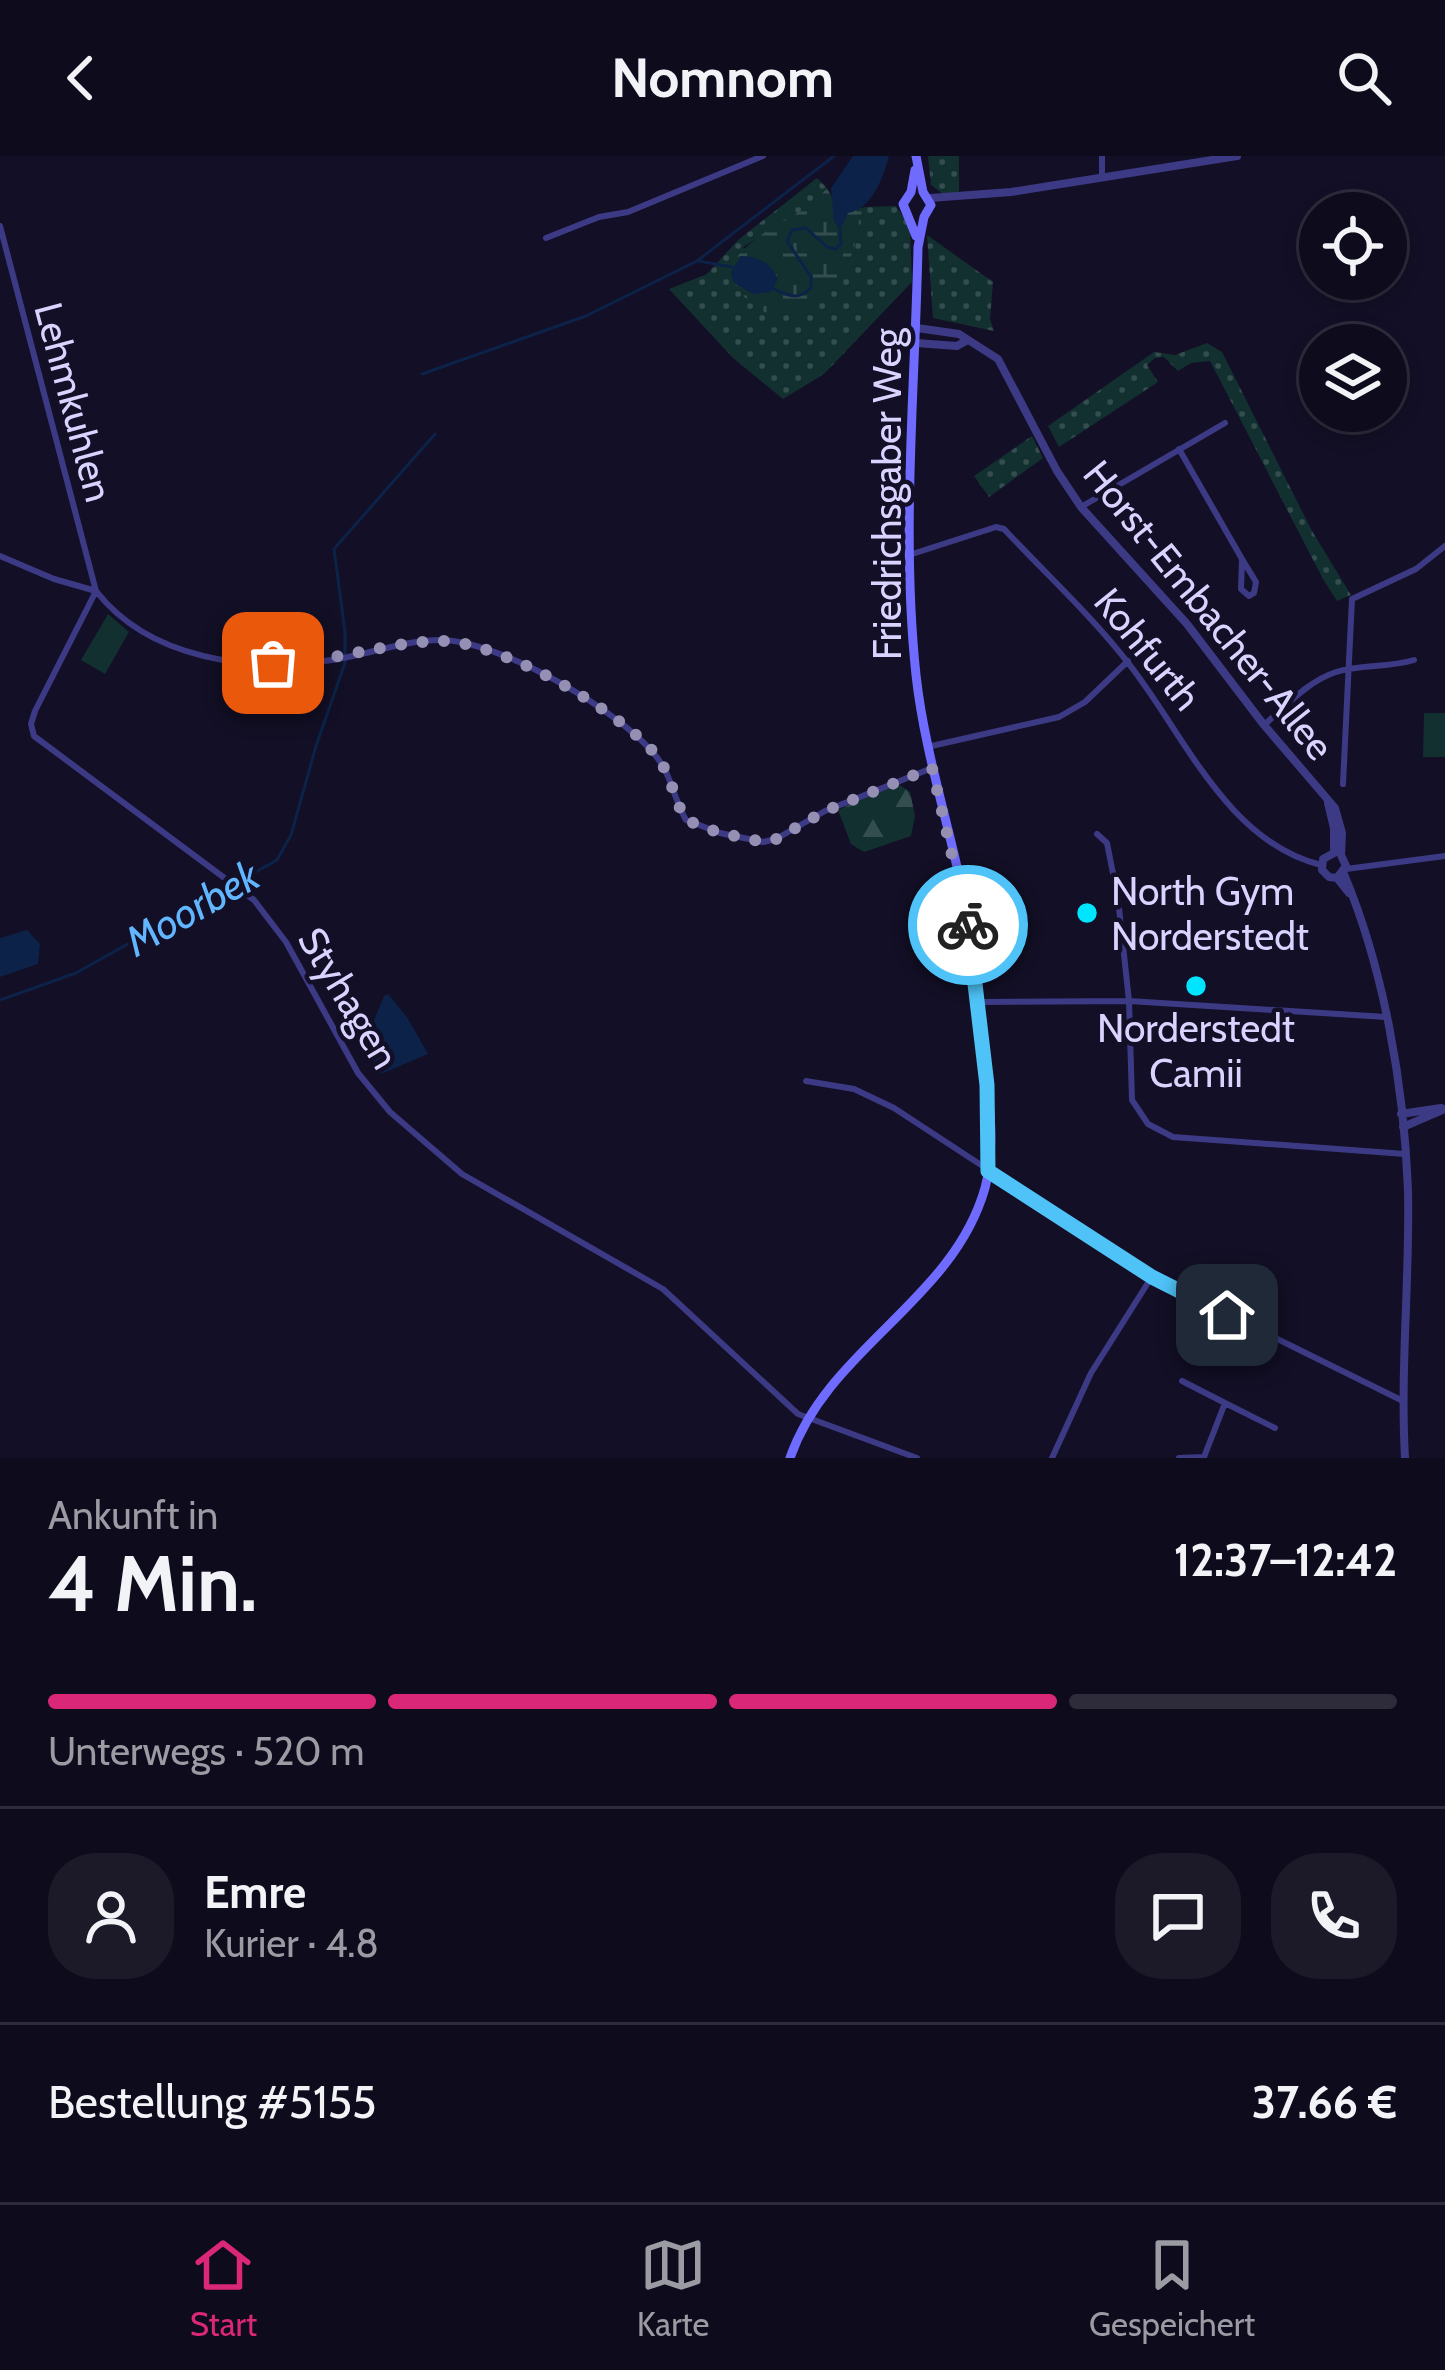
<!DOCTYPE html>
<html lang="de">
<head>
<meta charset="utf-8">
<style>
	:root { --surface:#0e0b1c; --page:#1c1929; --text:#f1f3f6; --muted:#9b9ba3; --line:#2e2b3b; --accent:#db2777 }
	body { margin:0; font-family:Cabin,sans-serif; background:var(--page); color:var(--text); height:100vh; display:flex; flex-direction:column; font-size:45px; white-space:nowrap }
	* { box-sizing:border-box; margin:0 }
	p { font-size:39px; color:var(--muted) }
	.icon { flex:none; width:66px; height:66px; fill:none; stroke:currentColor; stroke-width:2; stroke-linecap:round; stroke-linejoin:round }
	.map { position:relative; height:1302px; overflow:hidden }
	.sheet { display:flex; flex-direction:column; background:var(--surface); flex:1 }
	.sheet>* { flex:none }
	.controls { position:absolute; left:1299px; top:36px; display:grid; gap:24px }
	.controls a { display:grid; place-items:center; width:108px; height:108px; border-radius:50%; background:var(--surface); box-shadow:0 6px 18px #0003,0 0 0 3px var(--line); font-size:60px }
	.pin { position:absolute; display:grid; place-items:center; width:102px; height:102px; color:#fff; margin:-51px; border-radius:24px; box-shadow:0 6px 18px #0006 }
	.courier { position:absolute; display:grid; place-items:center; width:120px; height:120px; margin:-60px; border:9px solid #4fc3f7; border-radius:50%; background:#fff; color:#222; box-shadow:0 3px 15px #0007 }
	.headline em { font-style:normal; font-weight:700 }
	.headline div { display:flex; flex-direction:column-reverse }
	.headline { display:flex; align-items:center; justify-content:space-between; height:204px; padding:0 48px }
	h1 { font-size:78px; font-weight:700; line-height:90px }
	.bar { display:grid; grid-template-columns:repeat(4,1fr); gap:18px 12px; align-content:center; height:144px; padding:0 48px }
	.bar i { height:15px; border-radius:9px; background:var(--line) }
	.bar .on { background:var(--accent) }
	.bar p { grid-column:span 4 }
	.line { display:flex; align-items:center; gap:30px; padding:0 48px; border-top:3px solid var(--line) }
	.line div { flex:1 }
	.round { display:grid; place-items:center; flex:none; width:126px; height:126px; border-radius:48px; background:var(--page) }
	header { display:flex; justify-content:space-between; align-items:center; height:156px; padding:0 48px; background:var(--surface); font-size:54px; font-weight:700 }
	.tabs { display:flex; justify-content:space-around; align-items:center; height:168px; border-top:3px solid var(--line); background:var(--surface); font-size:33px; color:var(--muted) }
	.tabs a { display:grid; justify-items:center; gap:6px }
	.tabs .on { color:var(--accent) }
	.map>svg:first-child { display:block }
	.green { fill:url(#green-dots) }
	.forest { fill:url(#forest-firs) }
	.wetland { fill:url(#wetland-marsh) }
	.pitch { fill:#12302f }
	.water { fill:#0c2248 }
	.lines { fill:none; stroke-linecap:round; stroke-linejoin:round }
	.stream { stroke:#0c2248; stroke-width:3 }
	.minor { stroke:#3d3a85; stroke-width:6 }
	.tertiary { stroke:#3d3a85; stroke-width:8 }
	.secondary { stroke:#6f6bff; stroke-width:9 }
	.done { stroke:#948fb3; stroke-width:12; stroke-dasharray:0 21.6 }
	.route { stroke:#4fc3f7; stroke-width:15 }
	.poi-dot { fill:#00e5ff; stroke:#130f26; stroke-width:4.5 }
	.labels { text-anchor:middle; stroke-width:9; stroke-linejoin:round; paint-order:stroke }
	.street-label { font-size:39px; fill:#d9d4ff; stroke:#130f26 }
	.poi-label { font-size:39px; fill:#d9d4ff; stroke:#130f26; text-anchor:start }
	.water-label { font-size:42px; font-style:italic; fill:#62b6ff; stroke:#130f26 }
</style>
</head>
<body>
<header><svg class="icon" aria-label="back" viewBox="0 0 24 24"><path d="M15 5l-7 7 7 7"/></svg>Nomnom<svg class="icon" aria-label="search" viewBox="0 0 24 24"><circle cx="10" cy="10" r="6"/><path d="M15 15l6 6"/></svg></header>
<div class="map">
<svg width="1445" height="1302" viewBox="0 0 1445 1302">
	<defs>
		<pattern id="green-dots" width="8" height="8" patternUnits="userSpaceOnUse" patternTransform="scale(3)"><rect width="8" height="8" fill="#12302f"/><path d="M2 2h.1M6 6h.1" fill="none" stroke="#344d4e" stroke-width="1.8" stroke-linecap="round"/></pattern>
		<pattern id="forest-firs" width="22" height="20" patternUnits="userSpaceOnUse" patternTransform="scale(3)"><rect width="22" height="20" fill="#12302f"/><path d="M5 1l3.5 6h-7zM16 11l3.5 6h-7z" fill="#344d4e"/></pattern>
		<pattern id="wetland-marsh" width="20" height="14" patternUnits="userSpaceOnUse" patternTransform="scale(3)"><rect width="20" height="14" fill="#12302f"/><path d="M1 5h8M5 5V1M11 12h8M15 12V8" fill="none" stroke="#344d4e"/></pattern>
	</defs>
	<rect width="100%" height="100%" fill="#130f26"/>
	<path class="green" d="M 928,0 L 959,0 L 959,38 L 943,38 L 931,29 Z
		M 817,22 L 827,32 L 814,47 L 743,91 L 810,149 L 849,104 L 855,70 L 864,51 L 896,50 L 910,71 L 912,126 L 824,218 L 783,243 L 733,202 L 669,133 L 707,118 L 738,84 Z
		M 927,79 L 993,126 L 990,163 L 994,175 L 933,162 Z
		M 1207,187 L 1222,196 L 1312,375 L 1351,439 L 1337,445 L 1323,423 L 1210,205 L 1191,207 L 1178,215 L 1164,201 L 1155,202 L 1147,209 L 1158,226 L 1059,291 L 1048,270 L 1154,196 L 1175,199 Z
		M 1032,280 L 1043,302 L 989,341 L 974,320 Z"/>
	<path class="forest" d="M 897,627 L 910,636 L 915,660 L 911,680 L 864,696 L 851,688 L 838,654 Z"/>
	<path class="wetland" d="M 827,32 L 844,63 L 848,56 L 864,51 C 855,70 858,89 848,106 C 816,158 769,187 731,122 L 753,138 L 772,136 L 777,130 L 741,100 L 734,105 C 756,72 802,63 827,32 Z"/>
	<path class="pitch" d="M 108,458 L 129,476 L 105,518 L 81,504 Z
		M 1424,557 L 1445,557 L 1445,601 L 1423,601 Z"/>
	<path class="water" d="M 853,0 L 889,0 C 883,22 872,53 848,57 L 840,74 L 834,65 L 831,32 Z
		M 741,100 C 759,101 770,106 778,123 L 771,136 L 753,138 L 733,126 L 731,116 Z
		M 27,774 L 40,788 L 38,808 L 0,821 L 0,782 Z
		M 388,838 L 407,861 L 428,898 L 381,918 L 363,891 L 384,840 Z"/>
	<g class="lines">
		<path class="stream" d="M 698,105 L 732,111
			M 774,133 C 790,140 797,145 811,132 L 811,121 L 787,85 L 792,74 L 806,72 L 827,91 L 836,93 L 841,88 L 840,74
			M 422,218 L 586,160 L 697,105 L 834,0
			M 0,844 L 76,817 L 277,704 L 291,679 L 316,590 L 345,507 L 345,476 L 334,393 L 435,278"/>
		<path class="minor" d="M 1102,0 L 1102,22
			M 0,70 L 96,435 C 150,504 249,516 332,504 C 367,499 404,484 440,484 C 499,484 619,554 655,599 C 672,619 673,642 686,664 L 720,677 L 763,686 L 776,683 L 825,655 L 932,612
			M 546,82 L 599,61 L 628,56 L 763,0
			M 1179,293 L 1242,403 L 1241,433 L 1249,440 L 1254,437 L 1256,426 L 1242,403
			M 1081,351 L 1225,267
			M 909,399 L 996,371 L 1004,373 C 1045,417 1092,460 1129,508 C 1184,578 1227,686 1321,709
			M 0,400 L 54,423 L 96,435
			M 96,435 L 35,555 L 31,568 L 34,580 L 254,744 L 286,786 L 358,917 L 390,956 L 462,1018 L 663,1133 L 798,1258 L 917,1302
			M 1264,569 C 1285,551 1308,525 1336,516 C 1361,508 1388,512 1414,504
			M 927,591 L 1059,561 L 1085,546 L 1128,505
			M 1343,628 L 1352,443 L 1416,413 L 1445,390
			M 1097,678 L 1107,687 L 1118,743 L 1129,845 L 1132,944 L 1148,968 L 1173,981 L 1405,998
			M 1346,713 L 1445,700
			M 977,846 L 1129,845 L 1386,861
			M 806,925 L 854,933 L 894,952 L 1152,1121 L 1403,1245
			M 1182,1225 L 1225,1247
			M 1204,1301 L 1225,1247 L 1275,1272
			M 1052,1302 L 1091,1217 L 1151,1122
			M 1179,1302 L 1203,1301"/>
		<path class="tertiary" d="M 930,42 L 1011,36 L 1237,0
			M 917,172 L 959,178 L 998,203 L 1057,315 L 1081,351 L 1187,468 L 1264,569 L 1335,652 L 1342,677 L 1341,699 L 1346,710 L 1337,722
			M 916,187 L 957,190 L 966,185
			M 1328,647 L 1334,672 L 1334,697
			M 1334,697 L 1323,703 L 1322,714 L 1329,721 L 1337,722 L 1349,737
			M 1344,718 C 1384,814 1404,929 1408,1034 C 1410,1123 1400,1212 1405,1302
			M 1401,958 L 1441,952
			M 1403,971 L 1445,953"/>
		<path class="secondary" d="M 915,14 L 911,36 L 903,48 L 916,80
			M 790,1302 C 828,1192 953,1145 985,1032 C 996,992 989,945 985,905 C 979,848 974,789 962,733 C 947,662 924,592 916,519 C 901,378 915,234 918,91 L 924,61 L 931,49 L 923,36 L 916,0"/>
	</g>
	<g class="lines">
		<path class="done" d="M 273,507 C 330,507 382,487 438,485 C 497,483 619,554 655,598 C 672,619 673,642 686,664 L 720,677 L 764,686 L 776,683 L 825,655 L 932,612 L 968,769"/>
		<path class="route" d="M 968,769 L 987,929 L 988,1015 L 1152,1121 L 1227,1159"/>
	</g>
	<g class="poi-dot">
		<circle cx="1087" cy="757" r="12"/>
		<circle cx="1196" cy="830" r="12"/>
	</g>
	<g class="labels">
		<g class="street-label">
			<text transform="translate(74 246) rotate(75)" y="14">Lehmkuhlen</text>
			<text transform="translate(887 338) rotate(-90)" y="14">Friedrichsgaber Weg</text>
			<text transform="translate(1209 454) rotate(51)" y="14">Horst-Embacher-Allee</text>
			<text transform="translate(1148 493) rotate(51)" y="14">Kohfurth</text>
			<text transform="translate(349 842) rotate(59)" y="14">Styhagen</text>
		</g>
		<g class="poi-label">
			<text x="1111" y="749">North Gym<tspan x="1111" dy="45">Norderstedt</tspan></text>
			<text x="1196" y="886" text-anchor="middle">Norderstedt<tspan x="1196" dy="45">Camii</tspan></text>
		</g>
		<g class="water-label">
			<text transform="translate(192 752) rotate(-30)" y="15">Moorbek</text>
		</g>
	</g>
</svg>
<div class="controls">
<a><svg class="icon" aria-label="locate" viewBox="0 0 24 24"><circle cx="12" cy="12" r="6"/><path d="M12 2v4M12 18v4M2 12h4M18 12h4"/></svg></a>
<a><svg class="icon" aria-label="layers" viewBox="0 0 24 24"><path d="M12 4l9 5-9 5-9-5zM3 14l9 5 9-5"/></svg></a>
</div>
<div class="pin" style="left:273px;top:507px;background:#ea580c"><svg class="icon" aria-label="bag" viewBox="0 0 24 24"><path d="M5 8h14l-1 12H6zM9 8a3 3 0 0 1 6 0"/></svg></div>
<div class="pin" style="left:1227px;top:1159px;background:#1f2937"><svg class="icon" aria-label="home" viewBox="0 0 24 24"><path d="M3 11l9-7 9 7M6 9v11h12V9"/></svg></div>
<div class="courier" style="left:968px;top:769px"><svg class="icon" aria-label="bike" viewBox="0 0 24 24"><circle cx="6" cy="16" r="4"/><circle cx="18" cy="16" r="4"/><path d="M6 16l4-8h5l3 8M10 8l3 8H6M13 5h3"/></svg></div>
</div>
<section class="sheet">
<div class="headline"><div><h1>4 Min.</h1><p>Ankunft in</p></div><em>12:37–12:42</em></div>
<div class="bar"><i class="on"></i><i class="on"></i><i class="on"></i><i></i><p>Unterwegs · 520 m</p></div>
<div class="line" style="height:216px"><a class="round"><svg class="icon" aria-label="person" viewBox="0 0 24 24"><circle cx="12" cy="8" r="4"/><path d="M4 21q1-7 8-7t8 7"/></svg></a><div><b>Emre</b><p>Kurier · 4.8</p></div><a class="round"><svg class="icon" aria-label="chat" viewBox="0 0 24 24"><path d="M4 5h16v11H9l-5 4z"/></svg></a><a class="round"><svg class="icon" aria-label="phone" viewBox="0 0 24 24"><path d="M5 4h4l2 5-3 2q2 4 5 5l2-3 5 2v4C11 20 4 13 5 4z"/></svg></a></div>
<div class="line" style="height:156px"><div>Bestellung #5155</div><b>37.66 €</b></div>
</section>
<nav class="tabs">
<a class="on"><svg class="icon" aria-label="home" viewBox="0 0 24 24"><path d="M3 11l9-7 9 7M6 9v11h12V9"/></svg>Start</a>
<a><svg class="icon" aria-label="map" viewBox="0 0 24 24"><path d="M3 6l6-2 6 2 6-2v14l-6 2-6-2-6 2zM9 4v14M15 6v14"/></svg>Karte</a>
<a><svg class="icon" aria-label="saved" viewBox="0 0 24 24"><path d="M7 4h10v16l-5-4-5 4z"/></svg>Gespeichert</a>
</nav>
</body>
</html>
